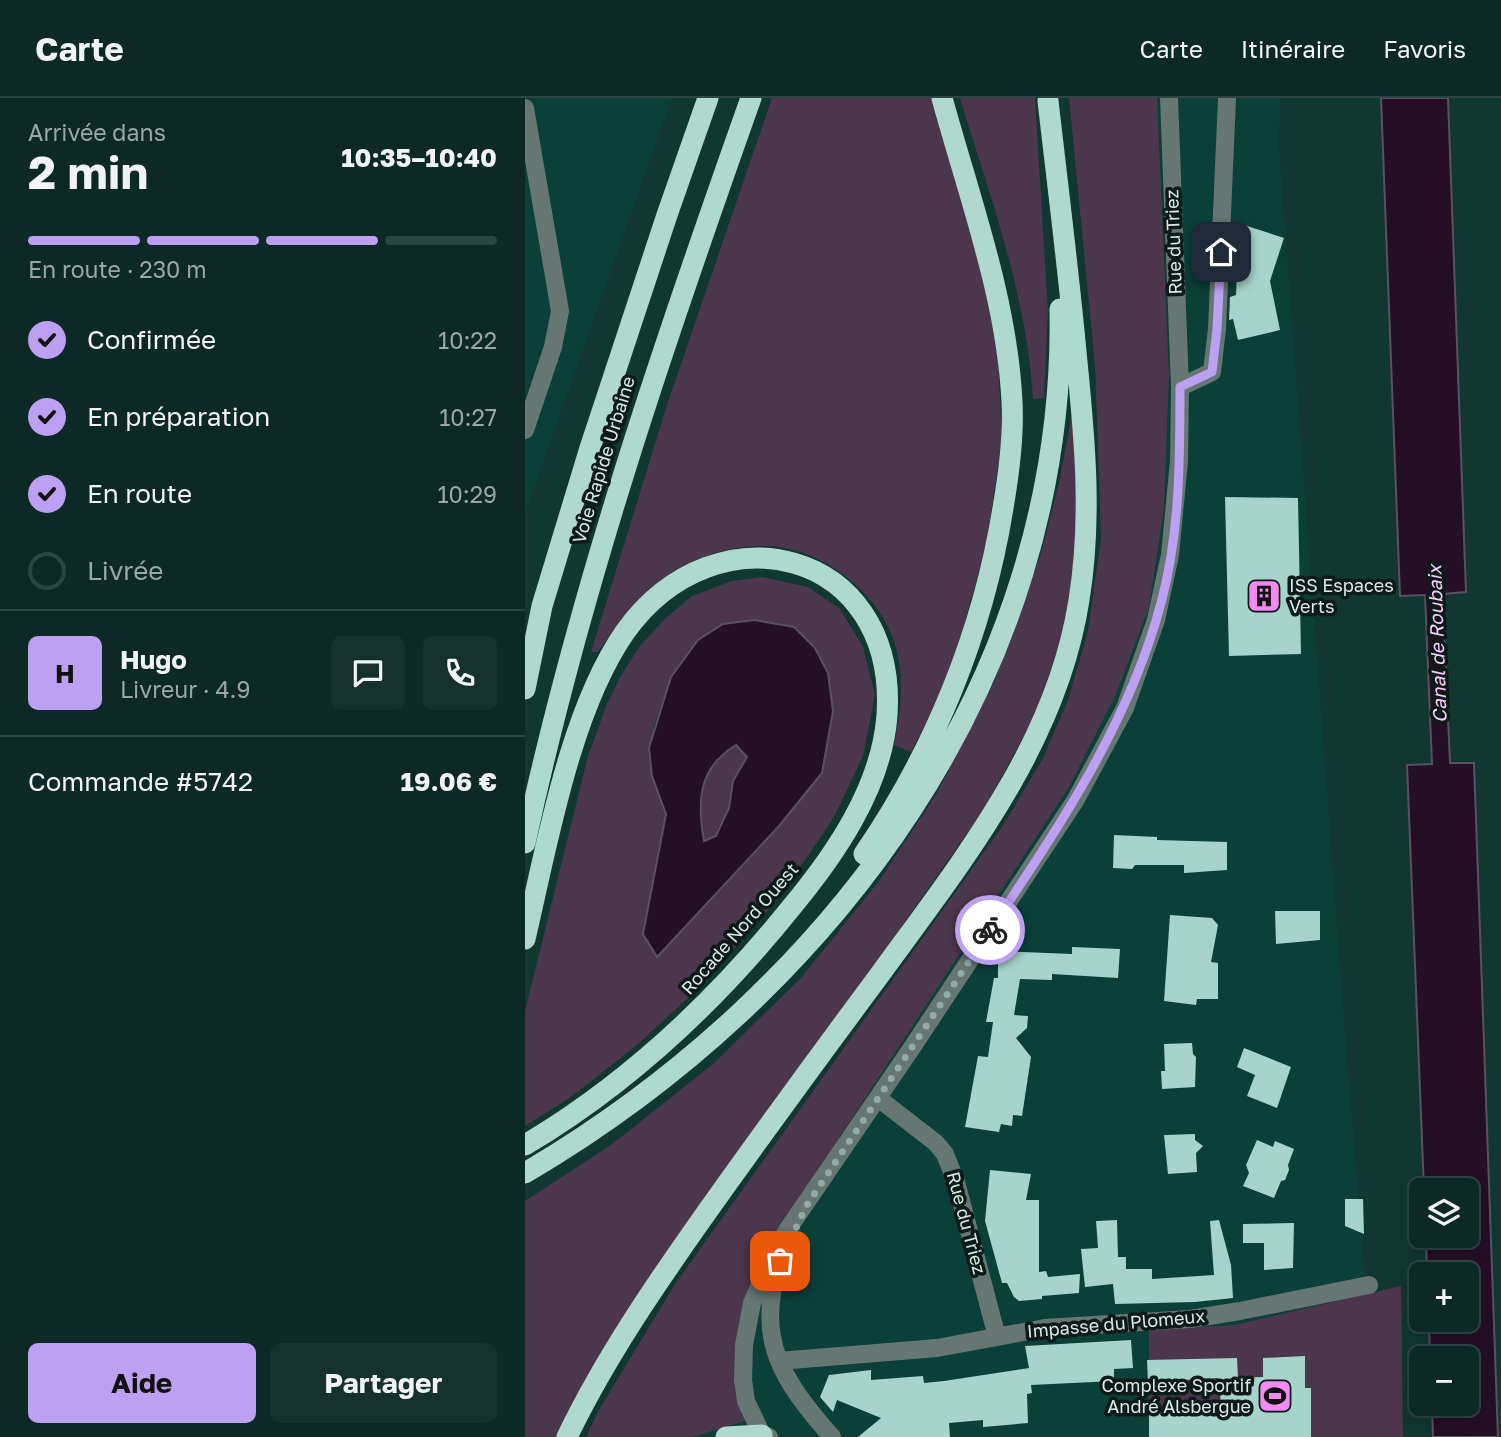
<!DOCTYPE html>
<html lang="fr">
<head>
<meta charset="utf-8">
<style>
	:root { --surface:#0d2925; --page:#16312d; --text:#f1f3f6; --muted:#9aa6a7; --line:#2d4542; --accent:#bca0f2 }
	body { margin:0; font-family:"Golos Text",sans-serif; background:var(--page); color:var(--text); height:100vh; display:flex; flex-direction:column; font-size:26px; white-space:nowrap }
	* { box-sizing:border-box; margin:0 }
	p { font-size:23px; color:var(--muted) }
	.icon { flex:none; width:38px; height:38px; fill:none; stroke:currentColor; stroke-width:2; stroke-linecap:round; stroke-linejoin:round }
	.map { position:relative; flex:1; overflow:hidden }
	.details { display:flex; flex-direction:column; background:var(--surface); width:525px }
	.details>* { flex:none }
	.tools { position:absolute; left:884px; top:1080px; display:grid; gap:14px }
	.tools a { display:grid; place-items:center; width:70px; height:70px; border-radius:10px; background:var(--surface); box-shadow:0 4px 18px #0003,0 0 0 2px var(--line); font-size:35px }
	.pin { position:absolute; display:grid; place-items:center; width:60px; height:60px; color:#fff; margin:-30px; border-radius:14px; box-shadow:0 4px 10px #0006 }
	.courier { position:absolute; display:grid; place-items:center; width:70px; height:70px; margin:-35px; border:5px solid #bca0f2; border-radius:50%; background:#fff; color:#222; box-shadow:0 2px 9px #0007 }
	.overview em { font-style:normal; font-weight:700 }
	.overview div { display:flex; flex-direction:column-reverse }
	.overview { display:flex; align-items:center; justify-content:space-between; height:119px; padding:0 28px }
	h1 { font-size:46px; font-weight:700; line-height:52px }
	.bar { display:grid; grid-template-columns:repeat(4,1fr); gap:10px 7px; align-content:center; height:84px; padding:0 28px }
	.bar i { height:9px; border-radius:5px; background:var(--line) }
	.bar .selected { background:var(--accent) }
	.bar p { grid-column:span 4 }
	.line { display:flex; align-items:center; gap:18px; padding:0 28px; border-top:2px solid var(--line) }
	.line div { flex:1 }
	.round { display:grid; place-items:center; flex:none; width:74px; height:74px; border-radius:10px; background:var(--page) }
	ol { padding:0 28px; list-style:none }
	li { display:flex; align-items:center; gap:21px; height:77px }
	li p { margin-inline-start:auto }
	li .icon { padding:7px; border-radius:50%; background:var(--accent); color:#111; stroke-width:4 }
	li:last-child { color:var(--muted) }
	li i { width:38px; height:38px; border:4px solid var(--line); border-radius:50% }
	.primary-button { display:flex; gap:14px; margin-top:auto; padding:14px 28px }
	.primary-button a { flex:1; height:80px; border-radius:10px; background:var(--accent); color:#111; font-size:28px; font-weight:700; line-height:80px; text-align:center }
	.primary-button a+a { background:var(--page); color:var(--text) }
	header { display:flex; align-items:center; gap:42px; box-sizing:border-box; height:98px; padding:0 35px; background:var(--surface); border-bottom:2px solid var(--line) }
	header strong { font-size:33px }
	nav { display:flex; gap:38px; margin-inline-start:auto; font-size:24px }
	main { display:flex; flex:1; min-height:0 }
	.map>svg:first-child { display:block }
	.built { fill:#0b4038 }
	.green { fill:#4c364b; fill-rule:evenodd }
	.water { fill:#240f24; stroke:#59515e; stroke-width:2; fill-rule:evenodd }
	.building { fill:#a6d4ca }
	.lines { fill:none; stroke-linecap:round; stroke-linejoin:round }
	.minor { stroke:#667672; stroke-width:18 }
	.highway { stroke:#afd8cf; stroke-width:21 }
	.done { stroke:#91aba7; stroke-width:7; stroke-dasharray:0 12.6 }
	.route { stroke:#bca0f2; stroke-width:9 }
	.labels { text-anchor:middle; stroke-width:7; stroke-linejoin:round; paint-order:stroke }
	.street-label { font-size:18px; fill:#d6eae6; stroke:#0c1b18 }
	.poi-label { font-size:18px; fill:#d6eae6; stroke:#0c1b18; text-anchor:start }
	.water-label { font-size:19px; font-style:italic; fill:#fdcdfb; stroke:#0c1b18 }
</style>
</head>
<body>
<header>
<strong>Carte</strong>
<nav><a>Carte</a><a>Itinéraire</a><a>Favoris</a></nav>
</header>
<main>
<section class="details">
<div class="overview"><div><h1>2 min</h1><p>Arrivée dans</p></div><em>10:35–10:40</em></div>
<div class="bar"><i class="selected"></i><i class="selected"></i><i class="selected"></i><i></i><p>En route · 230 m</p></div>
<ol>
<li><svg class="icon" aria-label="check" viewBox="0 0 24 24"><path d="M5 12l5 5 9-10"/></svg>Confirmée<p>10:22</p></li>
<li><svg class="icon" aria-label="check" viewBox="0 0 24 24"><path d="M5 12l5 5 9-10"/></svg>En préparation<p>10:27</p></li>
<li><svg class="icon" aria-label="check" viewBox="0 0 24 24"><path d="M5 12l5 5 9-10"/></svg>En route<p>10:29</p></li>
<li><i></i>Livrée</li>
</ol>
<div class="line" style="height:126px"><b class="round" style="background:var(--accent);color:#111">H</b><div><b>Hugo</b><p>Livreur · 4.9</p></div><a class="round"><svg class="icon" aria-label="chat" viewBox="0 0 24 24"><path d="M4 5h16v11H9l-5 4z"/></svg></a><a class="round"><svg class="icon" aria-label="phone" viewBox="0 0 24 24"><path d="M5 4h4l2 5-3 2q2 4 5 5l2-3 5 2v4C11 20 4 13 5 4z"/></svg></a></div>
<div class="line" style="height:91px"><div>Commande #5742</div><b>19.06 €</b></div>
<div class="primary-button"><a>Aide</a><a>Partager</a></div>
</section>
<div class="map">
<svg width="976" height="1339" viewBox="0 0 976 1339">
	<rect width="100%" height="100%" fill="#113731"/>
	<path class="built" d="M 0,0 L 147,0 L 0,416 Z
		M 618,0 L 755,0 L 754,48 L 820,934 L 853,1339 L 127,1339 L 547,639 L 608,389 Z"/>
	<path class="green" d="M 247,0 L 408,0 L 456,167 L 473,261 L 477,340 L 461,449 L 435,541 L 413,602 L 386,654 L 369,647 C 377,609 381,567 364,531 C 344,487 290,448 241,448 C 210,447 181,456 154,470 C 119,489 95,523 73,554 L 66,554 L 142,307 Z
		M 435,0 L 510,0 L 523,214 L 519,300 L 508,301 C 502,197 465,99 435,0 Z
		M 544,0 L 632,0 L 644,278 L 639,410 L 624,509 L 591,596 L 544,689 L 276,1098 L 229,1183 L 214,1223 L 210,1257 L 210,1283 L 220,1323 L 167,1339 L 61,1339 L 74,1312 L 150,1186 L 477,729 L 517,662 L 543,602 L 563,533 L 576,440 L 570,267 Z
		M 547,316 L 553,388 L 549,466 L 537,540 L 510,617 L 460,710 L 341,879 L 36,1339 L 0,1339 L 0,1103 L 86,1047 L 188,966 L 276,880 L 354,783 L 412,695 L 469,584 L 516,455 L 534,385 Z
		M 237,479 L 283,489 L 315,511 L 338,549 L 350,597 L 338,658 L 309,719 L 255,799 L 175,889 L 112,947 L 46,999 L 0,1028 L 0,913 L 63,658 L 80,611 L 94,581 L 114,549 L 140,521 L 167,498 L 207,483 ZM 173,542 L 254,728 L 118,836 L 141,716 L 127,678 L 129,628 L 146,579 Z
		M 211,647 L 222,658 L 208,683 L 204,710 L 191,738 L 179,743 C 173,701 171,673 211,647 Z
		M 876,1188 L 878,1339 L 624,1339 L 624,1232 L 710,1227 Z"/>
	<path class="water" d="M 856,0 L 923,0 L 941,494 L 918,496 L 918,507 L 925,665 L 949,665 L 973,1339 L 908,1339 L 907,1306 L 942,1306 L 942,1260 L 905,1260 L 904,1222 L 942,1222 L 942,1176 L 902,1176 L 901,1138 L 942,1138 L 942,1092 L 899,1092 L 882,667 L 907,666 L 900,497 L 875,498 Z
		M 229,522 L 269,529 L 290,550 L 303,575 L 308,613 L 297,675 L 254,728 L 132,859 L 118,836 L 141,716 L 127,678 L 124,650 L 146,579 L 173,542 L 198,526 ZM 211,647 L 222,659 L 208,683 L 204,710 L 191,738 L 179,743 C 172,703 173,670 211,647 Z"/>
	<path class="building" d="M 719,127 L 759,140 L 745,183 L 755,232 L 713,242 L 708,221 L 704,222 L 705,199 L 711,197 L 712,172 L 706,170 L 706,167 Z
		M 700,399 L 773,400 L 776,556 L 704,558 Z
		M 589,737 L 632,739 L 632,742 L 702,744 L 702,772 L 659,775 L 659,767 L 610,767 L 607,771 L 588,770 Z
		M 750,813 L 795,813 L 795,842 L 751,846 Z
		M 645,817 L 687,820 L 693,827 L 686,864 L 693,865 L 693,901 L 672,901 L 671,907 L 639,903 Z
		M 547,849 L 595,851 L 593,880 L 527,876 L 527,882 L 495,881 L 489,917 L 503,918 L 502,930 L 491,940 L 506,959 L 497,1018 L 488,1017 L 487,1028 L 476,1026 L 474,1034 L 440,1029 L 453,958 L 463,959 L 468,924 L 461,924 L 469,880 L 473,880 L 473,853 L 547,856 Z
		M 667,945 L 668,956 L 671,959 L 670,989 L 637,991 L 636,973 L 640,973 L 639,946 Z
		M 719,950 L 766,969 L 752,1010 L 722,998 L 730,977 L 712,969 Z
		M 670,1036 L 670,1042 L 678,1048 L 671,1055 L 672,1074 L 643,1076 L 639,1037 Z
		M 732,1042 L 748,1049 L 750,1043 L 769,1051 L 763,1067 L 764,1072 L 760,1082 L 756,1083 L 749,1100 L 718,1088 L 724,1075 L 721,1067 Z
		M 465,1072 L 506,1076 L 501,1102 L 514,1102 L 514,1174 L 521,1173 L 523,1179 L 555,1176 L 554,1195 L 517,1198 L 517,1201 L 494,1203 L 489,1199 L 482,1185 L 477,1185 L 460,1123 Z
		M 820,1101 L 838,1101 L 839,1136 L 820,1128 Z
		M 592,1122 L 593,1159 L 601,1159 L 601,1171 L 627,1171 L 627,1181 L 689,1177 L 685,1123 L 694,1122 L 706,1167 L 708,1200 L 670,1204 L 590,1206 L 588,1186 L 560,1189 L 556,1151 L 573,1150 L 571,1123 Z
		M 769,1125 L 768,1170 L 739,1172 L 739,1145 L 718,1145 L 718,1126 Z
		M 606,1242 L 608,1270 L 589,1271 L 589,1283 L 506,1287 L 507,1295 L 502,1296 L 503,1325 L 458,1329 L 458,1322 L 424,1325 L 425,1339 L 333,1339 L 356,1320 L 312,1302 L 308,1314 L 295,1299 L 304,1277 L 346,1272 L 346,1282 L 398,1278 L 399,1285 L 419,1283 L 504,1270 L 500,1248 Z
		M 780,1258 L 780,1290 L 786,1290 L 786,1339 L 624,1339 L 624,1314 L 696,1304 L 693,1280 L 623,1284 L 622,1262 L 712,1260 L 713,1280 L 738,1279 L 738,1260 Z"/>
	<g class="lines">
		<path class="minor" d="M 0,10 L 35,213 L 28,249 L 0,332
			M 655,289 L 687,274 L 692,231 L 702,0
			M 353,1000 L 411,1045 L 420,1056 L 431,1084 L 472,1239
			M 255,1164 C 229,1241 257,1282 307,1339
			M 254,1263 L 412,1250 L 520,1230 L 665,1221 L 715,1213 L 844,1187
			M 244,1339 L 237,1337 L 221,1303 L 218,1282 L 219,1247 L 227,1205 L 245,1163 L 263,1131 L 386,951 L 550,703 L 600,610 L 631,522 L 645,457 L 654,363 L 655,289 L 644,0"/>
		<path class="highway" d="M 0,591 L 17,508 L 65,350 L 142,117 L 183,0
			M 0,745 C 55,490 139,245 226,0
			M 339,756 C 410,652 458,534 478,410 C 484,375 489,339 487,304 C 482,200 444,99 417,0
			M 0,841 C 22,747 45,613 100,534 C 191,406 373,451 362,617 C 357,689 310,757 265,811 C 190,904 103,986 0,1047
			M 0,1075 C 308,894 542,579 535,211
			M 42,1339 C 81,1258 133,1183 184,1111 C 241,1031 298,953 356,875 C 439,761 532,645 554,502 C 567,422 560,343 552,264 C 544,177 533,90 523,3
			M 201,1339 L 237,1337"/>
	</g>
	<g class="lines">
		<path class="done" d="M 255,1163 L 282,1107 L 465,832"/>
		<path class="route" d="M 465,832 C 534,729 604,626 636,505 C 655,435 655,361 655,289 L 687,274 L 692,231 L 696,154"/>
	</g>
	<defs>
		<symbol id="building-square" viewBox="-11 -11 22 22"><rect x="-9" y="-9" width="18" height="18" rx="4" fill="#f389f1" stroke="#0c1b18"/><path d="M-4-6H4V6H1V3H-1V6H-4ZM-2.5-4.3h1.7v1.8h-1.7ZM.8-4.3h1.7v1.8H.8ZM-2.5-1h1.7V.8h-1.7ZM.8-1h1.7V.8H.8Z" fill="#111"/></symbol>
		<symbol id="stadium-square" viewBox="-11 -11 22 22"><rect x="-9" y="-9" width="18" height="18" rx="4" fill="#f389f1" stroke="#0c1b18"/><path d="M0-5a6.5 5 0 1 0 0 10a6.5 5 0 1 0 0-10ZM-3.5-1.8h7v3.6h-7Z" fill="#111"/></symbol>
	</defs>
	<g fill-rule="evenodd">
		<use href="#building-square" x="720" y="479" width="38" height="38"/>
		<use href="#stadium-square" x="731" y="1279" width="38" height="38"/>
	</g>
	<g class="labels">
		<g class="street-label">
			<text transform="translate(649 144) rotate(-92)" y="6">Rue du Triez</text>
			<text transform="translate(79 362) rotate(-73)" y="6">Voie Rapide Urbaine</text>
			<text transform="translate(215 831) rotate(-49)" y="6">Rocade Nord Ouest</text>
			<text transform="translate(441 1125) rotate(75)" y="6">Rue du Triez</text>
			<text transform="translate(591 1226) rotate(-5)" y="6">Impasse du Plomeux</text>
		</g>
		<g class="poi-label">
			<text x="764" y="494">ISS Espaces<tspan x="764" dy="21">Verts</tspan></text>
			<text x="726" y="1294" text-anchor="end">Complexe Sportif<tspan x="726" dy="21">André Alsbergue</tspan></text>
		</g>
		<g class="water-label">
			<text transform="translate(912 546) rotate(-92)" y="7">Canal de Roubaix</text>
		</g>
	</g>
</svg>
<div class="tools">
<a><svg class="icon" aria-label="layers" viewBox="0 0 24 24"><path d="M12 4l9 5-9 5-9-5zM3 14l9 5 9-5"/></svg></a>
<a>+</a>
<a>−</a>
</div>
<div class="pin" style="left:255px;top:1163px;background:#ea580c"><svg class="icon" aria-label="bag" viewBox="0 0 24 24"><path d="M5 8h14l-1 12H6zM9 8a3 3 0 0 1 6 0"/></svg></div>
<div class="pin" style="left:696px;top:154px;background:#1f2937"><svg class="icon" aria-label="home" viewBox="0 0 24 24"><path d="M3 11l9-7 9 7M6 9v11h12V9"/></svg></div>
<div class="courier" style="left:465px;top:832px"><svg class="icon" aria-label="bike" viewBox="0 0 24 24"><circle cx="6" cy="16" r="4"/><circle cx="18" cy="16" r="4"/><path d="M6 16l4-8h5l3 8M10 8l3 8H6M13 5h3"/></svg></div>
</div>
</main>
</body>
</html>
